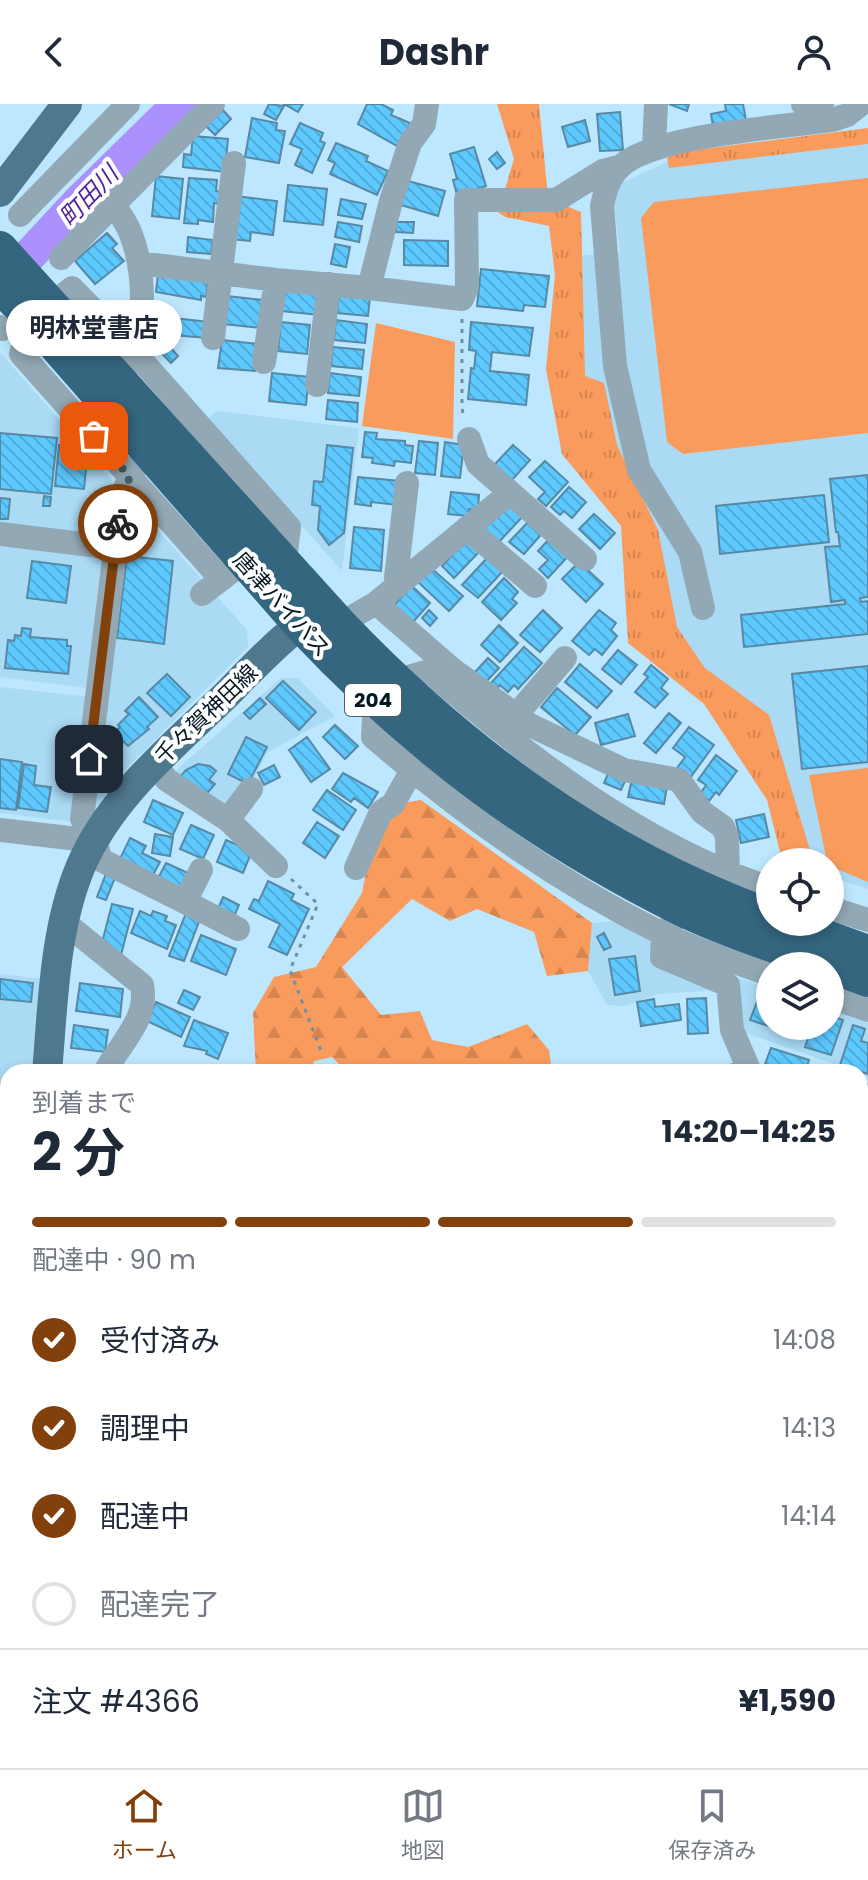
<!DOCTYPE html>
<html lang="ja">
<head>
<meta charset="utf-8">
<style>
	:root { --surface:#fff; --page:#f2f2f3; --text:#1f2937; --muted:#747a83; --line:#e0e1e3; --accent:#82410c }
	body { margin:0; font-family:Poppins,"Noto Sans JP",sans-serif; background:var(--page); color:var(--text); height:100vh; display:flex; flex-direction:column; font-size:30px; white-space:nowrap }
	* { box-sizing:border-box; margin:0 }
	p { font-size:26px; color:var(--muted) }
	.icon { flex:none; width:44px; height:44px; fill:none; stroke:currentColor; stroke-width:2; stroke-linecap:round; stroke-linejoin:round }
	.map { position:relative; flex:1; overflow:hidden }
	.panel { position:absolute; left:0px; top:960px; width:868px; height:704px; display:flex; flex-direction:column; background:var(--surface); border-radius:24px 24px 0 0; box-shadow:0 4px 12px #0003 }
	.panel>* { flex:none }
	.buttons { position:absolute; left:756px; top:744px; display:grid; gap:16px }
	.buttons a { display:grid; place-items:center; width:88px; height:88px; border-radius:50%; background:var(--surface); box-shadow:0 4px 12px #0003; font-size:40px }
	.pin { position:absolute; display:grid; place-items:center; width:68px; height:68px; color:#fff; margin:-34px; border-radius:16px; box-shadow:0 4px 12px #0006 }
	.courier { position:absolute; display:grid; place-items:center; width:80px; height:80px; margin:-40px; border:6px solid #82410c; border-radius:50%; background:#fff; color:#222; box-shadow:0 2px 10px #0007 }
	.bubble { position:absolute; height:56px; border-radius:28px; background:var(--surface); box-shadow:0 4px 12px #0003; font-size:26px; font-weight:700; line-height:56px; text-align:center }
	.head em { font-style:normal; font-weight:700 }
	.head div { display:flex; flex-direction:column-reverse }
	.head { display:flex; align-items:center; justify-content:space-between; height:136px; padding:0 32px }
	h1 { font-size:52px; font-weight:700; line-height:60px }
	.bar { display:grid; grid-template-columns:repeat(4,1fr); gap:12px 8px; align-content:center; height:96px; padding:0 32px }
	.bar i { height:10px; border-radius:6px; background:var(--line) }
	.bar .on { background:var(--accent) }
	.bar p { grid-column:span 4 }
	.line { display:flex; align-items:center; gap:20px; padding:0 32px; border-top:2px solid var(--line) }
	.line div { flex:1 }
	ol { padding:0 32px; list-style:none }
	li { display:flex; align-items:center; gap:24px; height:88px }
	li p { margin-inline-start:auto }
	li .icon { padding:8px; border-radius:50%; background:var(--accent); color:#fff; stroke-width:4 }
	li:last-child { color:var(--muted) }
	li i { width:44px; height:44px; border:4px solid var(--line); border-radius:50% }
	header { display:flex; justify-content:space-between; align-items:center; height:104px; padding:0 32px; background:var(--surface); font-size:36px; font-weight:700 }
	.tabs { display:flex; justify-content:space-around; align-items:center; height:112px; border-top:2px solid var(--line); background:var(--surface); font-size:22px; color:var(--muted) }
	.tabs a { display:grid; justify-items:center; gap:4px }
	.tabs .on { color:var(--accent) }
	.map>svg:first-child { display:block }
	.built { fill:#abdaf5 }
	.grass { fill:url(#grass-tufts) }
	.forest { fill:url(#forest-firs) }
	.green { fill:#f99b5c }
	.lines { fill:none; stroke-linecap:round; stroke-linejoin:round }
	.stream { stroke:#786cbc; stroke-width:6 }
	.river { stroke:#aa91fe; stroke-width:34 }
	.building { fill:url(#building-back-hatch); stroke:#5789a4; stroke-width:2 }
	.path { stroke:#7091a3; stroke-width:3; stroke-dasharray:4 6; stroke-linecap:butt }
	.minor { stroke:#92a8b4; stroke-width:24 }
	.major { stroke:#4e788e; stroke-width:30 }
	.highway { stroke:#346680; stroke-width:34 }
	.done { stroke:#44606f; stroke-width:8; stroke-dasharray:0 14.4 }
	.route { stroke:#82410c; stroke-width:10 }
	.labels { text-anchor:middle; stroke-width:8; stroke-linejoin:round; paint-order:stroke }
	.shield { fill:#fff; stroke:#4f5d64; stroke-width:2 }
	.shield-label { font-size:20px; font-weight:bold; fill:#031721 }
	.street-label { font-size:22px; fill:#031721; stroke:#fff }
	.water-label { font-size:24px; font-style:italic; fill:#51219f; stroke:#fff }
</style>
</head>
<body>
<header><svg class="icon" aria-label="back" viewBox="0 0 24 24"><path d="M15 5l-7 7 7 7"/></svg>Dashr<svg class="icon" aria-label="person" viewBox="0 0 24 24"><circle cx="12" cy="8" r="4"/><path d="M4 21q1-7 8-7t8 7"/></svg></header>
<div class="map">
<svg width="868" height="1664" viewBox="0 0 868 1664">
	<defs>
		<pattern id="grass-tufts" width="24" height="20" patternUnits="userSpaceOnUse" patternTransform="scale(2)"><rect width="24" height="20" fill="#f99b5c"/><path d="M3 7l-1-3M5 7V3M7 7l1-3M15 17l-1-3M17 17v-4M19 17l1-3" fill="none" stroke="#d48550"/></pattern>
		<pattern id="forest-firs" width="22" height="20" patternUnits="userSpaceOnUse" patternTransform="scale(2)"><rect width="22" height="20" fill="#f99b5c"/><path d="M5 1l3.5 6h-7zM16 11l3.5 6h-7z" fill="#d48550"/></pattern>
		<pattern id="building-back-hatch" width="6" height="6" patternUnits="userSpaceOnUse" patternTransform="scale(2)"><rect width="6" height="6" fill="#5dc9ff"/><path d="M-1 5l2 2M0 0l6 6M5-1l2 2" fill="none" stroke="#4facda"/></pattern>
	</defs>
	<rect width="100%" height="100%" fill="#bde7ff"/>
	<path class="built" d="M 868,31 L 868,785 L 830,772 L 830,758 L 802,758 L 761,632 L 662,552 L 581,286 L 574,152 L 620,149 L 614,103 L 621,79 L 665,59 Z
		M 0,248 L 112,376 L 114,385 L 107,438 L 0,424 Z
		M 217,307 L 359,324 L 342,467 L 207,315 Z
		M 130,395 L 247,526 L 248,543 L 126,665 L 95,704 Z
		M 0,437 L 104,450 L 87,584 L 0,573 Z
		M 281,574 L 298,574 L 335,612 L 268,648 L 247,687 L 226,712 L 168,673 Z
		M 0,583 L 89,593 L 74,718 L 0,709 Z
		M 617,817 L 674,851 L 770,885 L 770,922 L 830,922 L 830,906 L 868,919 L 868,972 L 743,928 L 739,885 L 658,890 L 624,902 L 607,901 L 588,867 L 592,819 Z
		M 0,870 L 42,875 L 31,968 L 8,968 L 8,1011 L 0,1010 Z
		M 0,1024 L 8,1024 L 8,1246 L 7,1262 L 0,1266 Z
		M 860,1481 L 868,1485 L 868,1570 L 860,1567 Z
		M 500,1656 L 770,1656 L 770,1664 L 500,1664 Z"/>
	<path class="grass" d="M 497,0 L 539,0 L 548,93 L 504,88 L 514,55 Z
		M 868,24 L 868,40 L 669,64 L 667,54 L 678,48 Z
		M 564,101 L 581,108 L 585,272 L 604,279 L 617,341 L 658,426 L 677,523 L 705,564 L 769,611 L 813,756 L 782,756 L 767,696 L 704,600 L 628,539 L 621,422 L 562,350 L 546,265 L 555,171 L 549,122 L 505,113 L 489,102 Z"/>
	<path class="forest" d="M 421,696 L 592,819 L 588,867 L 547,872 L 534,828 L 477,805 L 450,817 L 412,795 L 342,863 L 381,911 L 420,907 L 432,936 L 468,943 L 527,920 L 549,946 L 552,968 L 347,968 L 332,953 L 314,957 L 311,968 L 256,968 L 253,909 L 274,873 L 316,863 L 362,789 L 369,752 L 401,699 Z"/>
	<path class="green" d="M 868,74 L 868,329 L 683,350 L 667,338 L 641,114 L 654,98 Z
		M 376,219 L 455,238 L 453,335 L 362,322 Z
		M 868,664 L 868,778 L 830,762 L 830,758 L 827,758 L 809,671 Z
		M 292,1656 L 466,1656 L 466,1664 L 288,1664 Z"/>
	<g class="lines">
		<path class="stream" d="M 860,1465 L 868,1446
			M 775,1664 L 776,1656"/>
		<path class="river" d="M 0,183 L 77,100 L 179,0"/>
	</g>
	<path class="building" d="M 269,0 L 284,2 L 276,16 L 264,10 Z
		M 284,0 L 303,0 L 298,8 Z
		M 367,0 L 381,0 L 393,6 L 391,11 L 410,19 L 399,43 L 358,20 Z
		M 669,0 L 689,0 L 687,7 Z
		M 725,0 L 743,0 L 746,16 L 713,23 L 711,10 L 726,7 Z
		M 223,6 L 231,15 L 215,31 L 206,22 Z
		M 620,8 L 623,46 L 600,47 L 597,10 Z
		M 252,14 L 277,19 L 276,26 L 285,27 L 279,59 L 245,53 Z
		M 585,16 L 590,37 L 568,43 L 562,23 Z
		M 300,19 L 323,29 L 320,37 L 325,39 L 312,69 L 295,61 L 302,45 L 290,40 Z
		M 193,32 L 228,35 L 225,68 L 183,63 L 184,50 L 191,51 Z
		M 336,39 L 368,52 L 366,57 L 388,67 L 377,91 L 330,70 L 335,59 L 328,56 Z
		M 474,43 L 486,82 L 457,91 L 453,76 L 457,75 L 450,50 Z
		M 497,48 L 505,59 L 497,65 L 489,55 Z
		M 156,72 L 183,75 L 179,115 L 152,112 Z
		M 189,74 L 217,76 L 216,87 L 221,88 L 219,100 L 214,99 L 213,118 L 198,116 L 198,120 L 184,119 Z
		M 408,77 L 445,87 L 438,112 L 401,101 Z
		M 288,81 L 327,85 L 323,121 L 284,117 Z
		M 236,92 L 277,97 L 273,131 L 251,128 L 250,137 L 231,135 Z
		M 341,95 L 366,100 L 362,115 L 338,111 Z
		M 338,118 L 362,122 L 359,138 L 335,133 Z
		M 396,118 L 414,118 L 413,129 L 396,128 Z
		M 107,129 L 117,140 L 112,144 L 124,157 L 95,180 L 75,157 Z
		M 188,133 L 213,136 L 211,150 L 187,148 Z
		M 404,136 L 448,137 L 448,162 L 404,161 Z
		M 335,140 L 350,143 L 346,163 L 331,160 Z
		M 481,165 L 549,172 L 545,203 L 524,201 L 523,207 L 477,202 Z
		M 158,170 L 208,176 L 206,193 L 201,192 L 201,196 L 156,188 Z
		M 284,184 L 322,188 L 319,211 L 282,207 Z
		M 339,190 L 370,193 L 368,212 L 337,209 Z
		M 227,192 L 263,196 L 260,224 L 224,220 Z
		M 174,214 L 208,218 L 207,234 L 172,231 Z
		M 336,216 L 367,220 L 365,239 L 334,236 Z
		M 281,218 L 310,221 L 307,250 L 278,247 Z
		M 471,218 L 533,224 L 529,252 L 492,248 L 490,267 L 529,271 L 526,301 L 468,295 L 471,264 L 474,265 L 476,247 L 469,246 Z
		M 162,234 L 178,252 L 171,259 L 154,241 Z
		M 222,236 L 258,240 L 255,267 L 218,264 Z
		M 333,243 L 364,246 L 362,265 L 331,262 Z
		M 272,269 L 309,273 L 306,301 L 269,297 Z
		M 330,269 L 361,273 L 359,292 L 328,289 Z
		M 328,296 L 358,299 L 357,318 L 326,315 Z
		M 365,328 L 377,329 L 376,335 L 405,337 L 405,341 L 413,342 L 411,359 L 395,357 L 394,362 L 372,359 L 373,354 L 362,353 Z
		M 0,329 L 57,334 L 51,390 L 0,385 Z
		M 419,337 L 438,339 L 435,371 L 415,369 Z
		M 445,338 L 464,341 L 460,374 L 441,372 Z
		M 59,341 L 76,343 L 87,356 L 84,385 L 55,382 Z
		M 327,341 L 353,344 L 344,429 L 329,441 L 318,426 L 320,402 L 312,401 L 314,377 L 323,378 Z
		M 513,341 L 530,356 L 511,377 L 494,361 Z
		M 545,357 L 568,378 L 546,402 L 538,395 L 545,388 L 529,373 Z
		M 868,371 L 868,493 L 860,494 L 861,498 L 868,497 L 868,530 L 744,543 L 741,511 L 845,500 L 845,496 L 831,498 L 825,443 L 840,442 L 838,428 L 836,428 L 830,375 Z
		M 358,373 L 400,377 L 397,401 L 371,398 L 371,402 L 355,400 Z
		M 569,383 L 586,398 L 572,414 L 564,407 L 560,411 L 551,403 Z
		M 451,388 L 479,391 L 478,406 L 469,405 L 468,412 L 448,410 Z
		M 824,391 L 829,438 L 720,450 L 716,402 Z
		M 44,392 L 51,393 L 50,402 L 43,402 Z
		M 0,394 L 10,395 L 8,415 L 0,415 Z
		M 508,396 L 524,411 L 498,439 L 481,424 Z
		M 594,410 L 615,429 L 600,445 L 579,425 Z
		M 532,414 L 545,426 L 524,450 L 509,438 Z
		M 354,423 L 384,426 L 381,467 L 350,464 Z
		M 552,432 L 571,449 L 548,474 L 539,465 L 548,456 L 538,447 Z
		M 466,436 L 479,448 L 454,474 L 442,462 Z
		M 127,452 L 173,457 L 164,540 L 117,534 Z
		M 488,453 L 503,467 L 478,494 L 462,481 Z
		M 32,457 L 71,462 L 66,499 L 27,494 Z
		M 579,458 L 603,480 L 586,498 L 562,475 Z
		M 431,464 L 463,492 L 449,507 L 418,478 Z
		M 504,474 L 518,488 L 512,495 L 517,499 L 501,516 L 482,498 Z
		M 412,482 L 430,499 L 412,519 L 393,502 Z
		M 429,506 L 437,514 L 430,522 L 422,514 Z
		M 543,506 L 562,524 L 540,548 L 520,531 Z
		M 599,506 L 616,519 L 611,526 L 617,532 L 602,551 L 595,545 L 589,551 L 572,537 Z
		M 499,521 L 518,539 L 500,558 L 481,541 Z
		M 22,524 L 31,525 L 30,533 L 67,536 L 67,542 L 71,542 L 68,570 L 5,564 L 8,536 L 14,537 L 15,531 L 21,532 Z
		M 524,543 L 542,559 L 518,585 L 514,581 L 508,588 L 500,581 L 496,586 L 490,580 Z
		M 618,546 L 637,561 L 621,580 L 602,565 Z
		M 488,554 L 499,564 L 485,579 L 474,569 Z
		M 580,560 L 612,587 L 597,604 L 565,578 Z
		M 651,561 L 668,575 L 661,584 L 668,590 L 655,604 L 635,588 L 648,573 L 644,570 Z
		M 868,562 L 868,658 L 802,665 L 792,570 Z
		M 167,570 L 190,593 L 171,612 L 147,589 Z
		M 283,577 L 316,608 L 299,626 L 266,594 Z
		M 557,584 L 591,613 L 575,631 L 541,603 Z
		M 139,593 L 158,613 L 147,623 L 149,625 L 128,642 L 114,629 L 120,623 L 118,621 L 129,610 L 125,607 Z
		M 260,594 L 266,600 L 250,615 L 244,609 Z
		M 669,609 L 681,619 L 656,649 L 644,639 Z
		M 628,610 L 635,632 L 601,641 L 595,619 Z
		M 335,621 L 358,642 L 345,655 L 323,633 Z
		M 689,623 L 714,641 L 690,674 L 677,664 L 685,653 L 673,644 Z
		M 246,633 L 267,643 L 248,680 L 228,670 Z
		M 307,633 L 330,665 L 311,678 L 289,646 Z
		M 716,651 L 737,667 L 719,691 L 716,688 L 709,697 L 700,690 L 706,681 L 698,676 Z
		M 0,655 L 22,658 L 16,706 L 0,704 Z
		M 113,657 L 121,663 L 110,676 L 103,670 Z
		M 24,660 L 36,662 L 34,681 L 51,683 L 47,708 L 18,704 Z
		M 198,660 L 210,662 L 216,667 L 209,676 L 215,680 L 203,694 L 178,675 L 186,666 Z
		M 274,661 L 280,673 L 264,681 L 258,669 Z
		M 343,669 L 378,688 L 368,704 L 354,694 L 351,698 L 332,685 Z
		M 608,670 L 625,677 L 621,686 L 604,679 Z
		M 632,675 L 667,682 L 664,700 L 628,693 Z
		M 327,686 L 356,706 L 343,726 L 313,706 Z
		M 153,696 L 183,709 L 173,731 L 144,718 Z
		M 764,710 L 769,733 L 741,739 L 736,716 Z
		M 317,718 L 339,732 L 325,754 L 303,739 Z
		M 191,721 L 214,731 L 203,755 L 180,745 Z
		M 155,730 L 173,733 L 170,752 L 152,749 Z
		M 130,734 L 146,742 L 142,749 L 160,758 L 152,773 L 119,757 Z
		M 226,736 L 252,747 L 243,769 L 217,758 Z
		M 166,759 L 188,769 L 179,787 L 157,776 Z
		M 107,767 L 116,771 L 106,796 L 97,793 Z
		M 268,777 L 294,790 L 291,796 L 309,805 L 287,851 L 269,843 L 280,820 L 249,805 L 254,795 L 259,797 Z
		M 223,793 L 239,801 L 233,815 L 217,807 Z
		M 112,800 L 133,805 L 121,851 L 103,835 Z
		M 140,807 L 151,812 L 153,807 L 167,812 L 165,817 L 176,821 L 167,845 L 131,829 Z
		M 186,809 L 200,815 L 184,857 L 169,852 Z
		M 604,829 L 611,843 L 604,846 L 597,833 Z
		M 201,831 L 236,845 L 226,871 L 191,857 Z
		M 635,852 L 640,887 L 615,891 L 609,855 Z
		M 0,875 L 33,879 L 31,898 L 0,895 Z
		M 80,879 L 123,885 L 120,913 L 76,907 Z
		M 184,886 L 200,893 L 193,906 L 178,899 Z
		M 766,892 L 770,894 L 770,922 L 806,922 L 802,933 L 750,916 L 757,898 L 763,900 Z
		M 706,894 L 708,929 L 688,930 L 687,895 Z
		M 654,895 L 655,903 L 679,900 L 681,916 L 641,922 L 637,898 Z
		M 156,898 L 190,913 L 181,933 L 147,917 Z
		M 832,912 L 843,916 L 831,951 L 805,943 L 812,922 L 830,922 Z
		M 194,916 L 228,929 L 218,955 L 206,950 L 207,947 L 184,942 Z
		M 74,921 L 108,926 L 105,948 L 71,944 Z
		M 853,921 L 865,925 L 861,937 L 868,939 L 868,970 L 840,961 Z
		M 771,944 L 809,956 L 805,968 L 778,968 L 764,963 Z
		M 734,960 L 736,968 L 718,968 L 717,964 Z
		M 334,961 L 336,968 L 316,968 L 315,965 Z
		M 811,961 L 833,968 L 809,968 Z
		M 860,978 L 868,980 L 868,1006 L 860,1003 Z
		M 860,1044 L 868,1047 L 867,1071 L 860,1069 Z
		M 860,1085 L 866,1087 L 860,1106 Z
		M 860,1173 L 868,1180 L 868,1194 L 860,1202 Z
		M 860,1227 L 868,1231 L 860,1250 Z
		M 868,1321 L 868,1355 L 860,1352 L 860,1339 Z
		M 860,1361 L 868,1364 L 867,1387 L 860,1384 Z
		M 860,1489 L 868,1492 L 868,1515 L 864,1524 L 860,1522 Z
		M 23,1656 L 44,1656 L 44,1664 L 23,1664 Z
		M 120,1656 L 151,1656 L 164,1660 L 162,1664 L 117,1664 Z
		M 208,1656 L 266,1656 L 264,1664 L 206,1664 Z
		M 535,1656 L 640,1656 L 639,1664 L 534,1664 Z
		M 645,1656 L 657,1657 L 657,1664 L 644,1664 Z"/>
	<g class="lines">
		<path class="path" d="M 462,215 L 462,304 L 464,315
			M 291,775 L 318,800 L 290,866 L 321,947
			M 0,1018 L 8,1019"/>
		<path class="minor" d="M 803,0 L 822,0
			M 654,44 L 656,0
			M 114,100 C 119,109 126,118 130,128 C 146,167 145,219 133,259
			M 20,111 L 128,0
			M 61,154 L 213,0
			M 139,159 L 276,176 L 369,184 L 391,97 L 410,39 L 424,20 L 427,0
			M 369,184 L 462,195 L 467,183 L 466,96 L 556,96 L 603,67 L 619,63
			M 52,200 L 72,184 L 136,250 L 289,423 L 285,456
			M 32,215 L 21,250 L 221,475
			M 0,223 L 2,225
			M 213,234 L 234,59
			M 264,258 L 276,176
			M 317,281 L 329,180
			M 469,335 L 478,360 L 585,455
			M 146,347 L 130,373 L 122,390 L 82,715 L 95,737 L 101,756 L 185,798
			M 467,424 L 535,482
			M 0,430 L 115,444
			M 399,479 L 396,474 L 407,379
			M 202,490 L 232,467
			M 376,499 L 453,566 L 530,621 L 624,666 L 679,676 L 702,708 L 723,723 L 727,733 L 728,770 L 722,795
			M 703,504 L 690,448 L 639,366 L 615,262 L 602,102 C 605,88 608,75 619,64 C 649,31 784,23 832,16 L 847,11 L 861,0
			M 340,520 L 376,499 L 510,389
			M 394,577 L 429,567 C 530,655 642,741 770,784
			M 375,598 L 373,633 C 461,709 556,777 661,829 C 696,846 734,857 770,871
			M 516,611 L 565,554
			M 155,660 L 167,676 L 228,716
			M 251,685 L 228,716 L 276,762
			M 0,726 L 95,737
			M 356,764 L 381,708 L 393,700 L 412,666
			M 201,766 L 185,798 L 238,825
			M 830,804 L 868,816
			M 64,818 L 142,881 C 149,915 120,939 105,968
			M 672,820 L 663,830 L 662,853 L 728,881 L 732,926 L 750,968
			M 830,893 L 868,906
			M 860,1024 L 868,1027
			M 860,1123 L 868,1126
			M 860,1216 L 868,1218
			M 0,1308 L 8,1311
			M 860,1442 L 868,1424
			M 860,1578 L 868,1582
			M 488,1656 L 488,1664
			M 800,1659 L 824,1664
			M 170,1664 L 171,1656"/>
		<path class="major" d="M 0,88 L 67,0
			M 47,968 C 53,901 54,827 80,764 C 109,694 172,643 225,592 C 239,578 286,528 301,522 C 308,520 319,521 326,521
			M 0,1636 L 8,1505"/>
		<path class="highway" d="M 0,144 L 340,520 C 463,649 602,751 770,812
			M 0,183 L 32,215 L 301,522 C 415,643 532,731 681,805 C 728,828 780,843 829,862
			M 785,818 L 868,848
			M 830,862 L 868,876"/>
	</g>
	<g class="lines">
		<path class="done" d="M 94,332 L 130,373 L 122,390 L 118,420"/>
		<path class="route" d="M 89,655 L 118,420"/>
	</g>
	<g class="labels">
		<rect class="shield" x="345" y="580" width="56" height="32" rx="6"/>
		<g class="shield-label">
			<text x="373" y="603">204</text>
		</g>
		<g class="street-label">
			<text transform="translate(282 500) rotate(48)" y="8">唐津バイパス</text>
			<text transform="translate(206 610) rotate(-44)" y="8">千々賀神田線</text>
		</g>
		<g class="water-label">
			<text transform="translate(89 92) rotate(-46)" y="8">町田川</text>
		</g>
	</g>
</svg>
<div class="buttons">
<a><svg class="icon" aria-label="locate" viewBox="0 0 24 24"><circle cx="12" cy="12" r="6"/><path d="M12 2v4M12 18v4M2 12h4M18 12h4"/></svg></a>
<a><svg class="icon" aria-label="layers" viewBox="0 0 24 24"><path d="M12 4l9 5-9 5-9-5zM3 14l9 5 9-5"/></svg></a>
</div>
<div class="pin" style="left:94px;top:332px;background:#ea580c"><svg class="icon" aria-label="bag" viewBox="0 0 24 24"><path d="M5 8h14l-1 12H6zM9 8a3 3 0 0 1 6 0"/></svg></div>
<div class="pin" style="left:89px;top:655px;background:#1f2937"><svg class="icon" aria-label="home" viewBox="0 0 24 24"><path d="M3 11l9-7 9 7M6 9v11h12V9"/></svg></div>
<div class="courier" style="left:118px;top:420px"><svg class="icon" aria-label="bike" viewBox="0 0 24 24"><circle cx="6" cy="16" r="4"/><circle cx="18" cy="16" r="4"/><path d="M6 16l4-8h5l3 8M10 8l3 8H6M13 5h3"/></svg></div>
<div class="bubble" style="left:6px;top:196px;width:176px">明林堂書店</div>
<section class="panel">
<div class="head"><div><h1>2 分</h1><p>到着まで</p></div><em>14:20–14:25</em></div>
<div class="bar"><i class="on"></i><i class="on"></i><i class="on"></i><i></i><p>配達中 · 90 m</p></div>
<ol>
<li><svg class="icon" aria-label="check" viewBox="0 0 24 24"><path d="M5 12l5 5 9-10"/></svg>受付済み<p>14:08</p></li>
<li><svg class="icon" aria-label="check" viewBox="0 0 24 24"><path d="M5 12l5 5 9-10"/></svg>調理中<p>14:13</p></li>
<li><svg class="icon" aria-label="check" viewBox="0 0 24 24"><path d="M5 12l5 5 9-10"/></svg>配達中<p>14:14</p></li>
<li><i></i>配達完了</li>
</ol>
<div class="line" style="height:104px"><div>注文 #4366</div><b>¥1,590</b></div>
</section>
</div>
<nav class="tabs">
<a class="on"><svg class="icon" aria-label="home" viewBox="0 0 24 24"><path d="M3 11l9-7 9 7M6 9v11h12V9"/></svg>ホーム</a>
<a><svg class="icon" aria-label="map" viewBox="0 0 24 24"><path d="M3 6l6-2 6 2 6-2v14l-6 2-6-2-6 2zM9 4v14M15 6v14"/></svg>地図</a>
<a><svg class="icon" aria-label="saved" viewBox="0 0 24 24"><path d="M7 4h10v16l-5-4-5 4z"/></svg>保存済み</a>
</nav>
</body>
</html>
